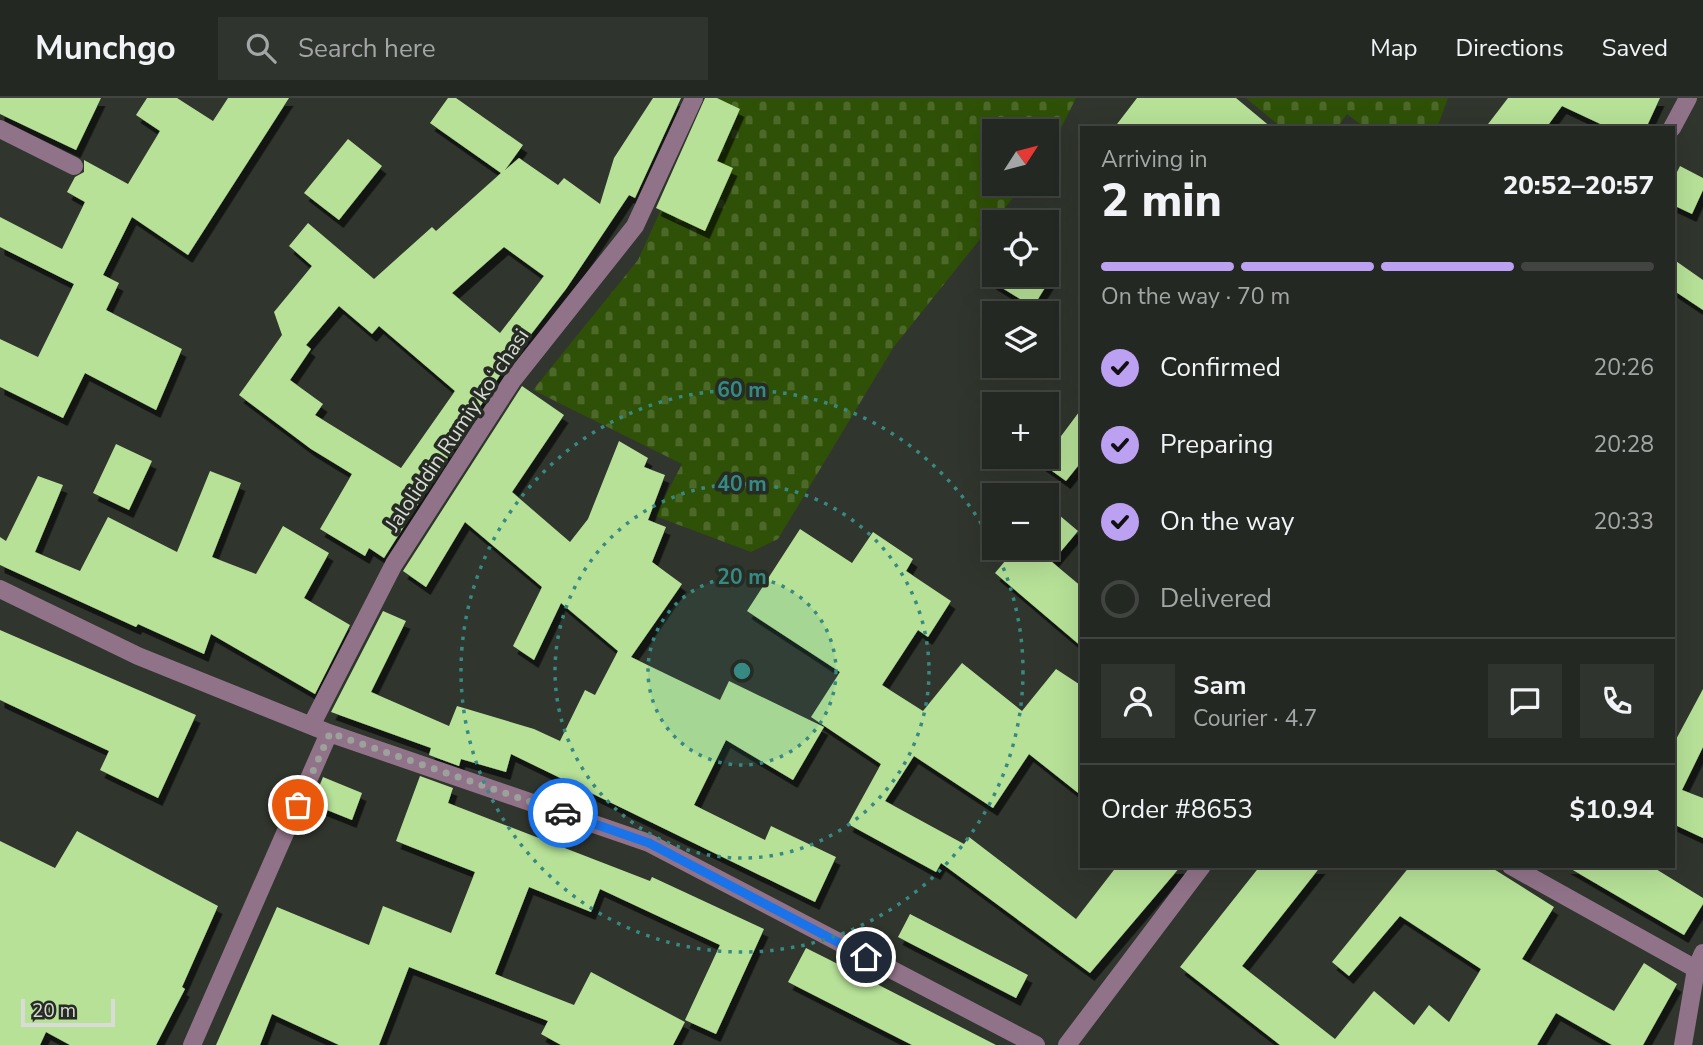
<!DOCTYPE html>
<html lang="en">
<head>
<meta charset="utf-8">
<style>
	:root { --surface:#242822; --page:#30342f; --text:#f1f3f6; --muted:#a3a6a5; --line:#414440; --accent:#bca0f2 }
	body { margin:0; font-family:"Nunito Sans",sans-serif; background:var(--page); color:var(--text); height:100vh; display:flex; flex-direction:column; font-size:26px; white-space:nowrap }
	* { box-sizing:border-box; margin:0 }
	p { font-size:23px; color:var(--muted) }
	.icon { flex:none; width:38px; height:38px; fill:none; stroke:currentColor; stroke-width:2; stroke-linecap:round; stroke-linejoin:round }
	.map { position:relative; flex:1; overflow:hidden }
	.panel { position:absolute; left:1080px; top:28px; width:595px; height:742px; display:flex; flex-direction:column; background:var(--surface); border-radius:0px; box-shadow:0 7px 28px #0002,0 0 0 2px var(--line) }
	.panel>* { flex:none }
	.needle { width:46px; rotate:54deg }
	.buttons { position:absolute; left:982px; top:21px; display:grid; gap:14px }
	.buttons a { display:grid; place-items:center; width:77px; height:77px; border-radius:0px; background:var(--surface); box-shadow:0 7px 28px #0002,0 0 0 2px var(--line); font-size:35px }
	.scale { position:absolute; left:21px; bottom:18px; width:94px; box-sizing:border-box; padding-left:7px; border:4px solid #d8dbd6; border-top:0; font-size:19px; line-height:24px; white-space:nowrap; color:#d8dbd6; -webkit-text-stroke:5px #262b23; paint-order:stroke }
	.pin { position:absolute; display:grid; place-items:center; width:60px; height:60px; color:#fff; margin:-30px; border:4px solid #fff; border-radius:50%; box-shadow:0 2px 7px #0007 }
	.courier { position:absolute; display:grid; place-items:center; width:70px; height:70px; margin:-35px; border:5px solid #1a73e8; border-radius:50%; background:#fff; color:#222; box-shadow:0 2px 9px #0007 }
	.head em { font-style:normal; font-weight:800 }
	.head div { display:flex; flex-direction:column-reverse }
	.head { display:flex; align-items:center; justify-content:space-between; height:119px; padding:0 21px }
	h1 { font-size:46px; font-weight:800; line-height:52px }
	.bar { display:grid; grid-template-columns:repeat(4,1fr); gap:10px 7px; align-content:center; height:84px; padding:0 21px }
	.bar i { height:9px; border-radius:5px; background:var(--line) }
	.bar .active { background:var(--accent) }
	.bar p { grid-column:span 4 }
	.line { display:flex; align-items:center; gap:18px; padding:0 21px; border-top:2px solid var(--line) }
	.line div { flex:1 }
	.round { display:grid; place-items:center; flex:none; width:74px; height:74px; border-radius:0px; background:var(--page) }
	ol { padding:0 21px; list-style:none }
	li { display:flex; align-items:center; gap:21px; height:77px }
	li p { margin-inline-start:auto }
	li .icon { padding:7px; border-radius:50%; background:var(--accent); color:#111; stroke-width:4 }
	li:last-child { color:var(--muted) }
	li i { width:38px; height:38px; border:4px solid var(--line); border-radius:50% }
	header { display:flex; align-items:center; gap:42px; box-sizing:border-box; height:98px; padding:0 35px; background:var(--surface); border-bottom:2px solid var(--line) }
	header strong { font-size:33px }
	nav { display:flex; gap:38px; margin-inline-start:auto; font-size:24px }
	.search { width:490px; height:63px; background:var(--page); display:flex; align-items:center; gap:18px; box-sizing:border-box; padding:0 24px; border-radius:0px; color:var(--muted); font-size:26px }
	.map>svg:first-child { display:block }
	.cemetery { fill:url(#cemetery-stones) }
	.building { fill:#b6e197; fill-rule:evenodd; filter:url(#shadow) }
	.lines { fill:none; stroke-linecap:round; stroke-linejoin:round }
	.minor { stroke:#917389; stroke-width:18 }
	.done { stroke:#9da19b; stroke-width:7; stroke-dasharray:0 12.6 }
	.route { stroke:#1a73e8; stroke-width:9 }
	.ring { fill:none; stroke:#378a83; stroke-width:3.5; stroke-dasharray:3.5 7 }
	.labels { text-anchor:middle; stroke-width:7; stroke-linejoin:round; paint-order:stroke }
	.street-label { font-size:21px; fill:#d8dbd6; stroke:#262b23 }
	.centre { fill:#378a83; stroke:#262b23; stroke-width:3.5 }
	.ring-label { font-size:21px; text-anchor:middle; font-weight:bold; fill:#378a83; stroke:#262b23; stroke-width:7; stroke-linejoin:round; paint-order:stroke }
</style>
</head>
<body>
<header>
<strong>Munchgo</strong>
<div class="search"><svg class="icon" aria-label="search" viewBox="0 0 24 24"><circle cx="10" cy="10" r="6"/><path d="M15 15l6 6"/></svg>Search here</div>
<nav><a>Map</a><a>Directions</a><a>Saved</a></nav>
</header>
<div class="map">
<svg width="1703" height="947" viewBox="0 0 1703 947">
	<defs>
		<pattern id="cemetery-stones" width="16" height="16" patternUnits="userSpaceOnUse" patternTransform="scale(1.75)"><rect width="16" height="16" fill="#2f5107"/><path d="M2 7V4a2 2 0 0 1 4 0v3zM10 15v-3a2 2 0 0 1 4 0v3z" fill="#4c692a"/></pattern>
		<filter id="shadow"><feDropShadow dx="4.5" dy="8" stdDeviation="0" flood-color="#0009"/></filter>
	</defs>
	<rect width="100%" height="100%" fill="#30352d"/>
	<path class="cemetery" d="M 712,0 L 1076,0 L 1047,58 L 1046,33 L 994,33 L 994,86 L 1024,86 L 893,250 L 778,441 L 751,454 L 655,418 L 682,366 L 533,292 L 638,162 Z
		M 1246,0 L 1448,0 L 1437,30 L 1365,30 L 1347,16 L 1337,30 L 1282,30 Z"/>
	<path class="building" d="M 0,0 L 101,0 L 76,52 L 0,16 Z
		M 147,0 L 177,0 L 213,23 L 228,0 L 289,0 L 188,157 L 132,119 L 103,177 L 119,185 L 106,212 L 182,251 L 156,312 L 85,275 L 63,320 L 0,289 L 0,241 L 38,259 L 74,186 L 0,149 L 0,119 L 62,151 L 85,104 L 67,94 L 75,79 L 84,74 L 84,62 L 128,86 L 160,33 L 136,17 Z
		M 448,0 L 456,0 L 523,47 L 505,72 L 519,60 L 558,87 L 564,80 L 600,106 L 614,60 L 653,0 L 681,0 L 635,100 L 629,97 L 566,191 L 502,274 L 384,460 L 369,450 L 365,458 L 320,431 L 352,376 L 311,351 L 239,297 L 282,237 L 274,214 L 312,168 L 289,148 L 308,125 L 374,181 L 432,129 L 436,133 L 501,75 L 430,25 ZM 504,149 L 544,178 L 500,235 L 452,195 ZM 339,208 L 372,236 L 379,228 L 455,293 L 401,370 L 315,317 L 323,306 L 290,282 L 311,251 L 306,247 Z
		M 705,0 L 717,0 L 740,11 L 717,63 L 733,70 L 705,133 L 656,110 Z
		M 1137,0 L 1236,0 L 1272,30 L 1114,30 Z
		M 1508,0 L 1660,0 L 1646,30 L 1609,30 L 1562,8 L 1546,30 L 1485,30 Z
		M 348,41 L 382,68 L 339,122 L 304,95 Z
		M 1680,68 L 1703,80 L 1703,92 L 1692,116 L 1673,107 L 1673,82 Z
		M 1673,161 L 1703,182 L 1703,212 L 1673,192 Z
		M 981,177 L 1053,177 L 1033,209 Z
		M 522,288 L 564,317 L 512,394 L 570,444 L 588,421 L 619,343 L 648,360 L 644,369 L 665,377 L 648,422 L 666,429 L 652,464 L 682,486 L 631,559 L 720,602 L 729,583 L 824,629 L 793,682 L 726,642 L 694,707 L 765,742 L 771,728 L 836,759 L 815,804 L 511,656 L 506,674 L 461,661 L 459,668 L 429,657 L 431,650 L 331,614 L 383,513 L 406,523 L 371,594 L 449,628 L 457,608 L 534,631 L 560,643 L 585,592 L 595,597 L 618,553 L 561,505 L 534,562 L 513,548 L 542,489 L 465,424 L 426,489 L 403,473 Z
		M 1082,310 L 1082,363 L 1066,383 L 1041,365 Z
		M 116,346 L 152,363 L 129,412 L 93,395 Z
		M 210,373 L 241,385 L 212,459 L 256,476 L 283,428 L 329,455 L 304,500 L 350,527 L 315,596 L 211,536 L 204,556 L 138,526 L 136,529 L 0,467 L 0,439 L 6,443 L 38,378 L 63,387 L 35,454 L 80,473 L 108,419 L 177,454 Z
		M 1046,406 L 1078,433 L 1052,464 L 1082,489 L 1082,549 L 995,475 L 1016,450 L 1046,450 Z
		M 800,431 L 852,465 L 873,434 L 913,461 L 906,473 L 951,503 L 928,539 L 918,532 L 882,587 L 923,613 L 962,565 L 1022,613 L 1056,571 L 1082,588 L 1082,698 L 1029,656 L 993,710 L 914,658 L 885,703 L 964,746 L 969,739 L 1076,821 L 1117,768 L 1181,768 L 1090,875 L 941,765 L 936,774 L 848,726 L 881,666 L 811,619 L 840,574 L 747,513 Z
		M 0,532 L 196,617 L 158,700 L 100,672 L 109,653 L 0,602 Z
		M 1703,591 L 1703,649 L 1682,692 L 1703,700 L 1703,740 L 1673,726 L 1673,647 Z
		M 420,678 L 453,690 L 448,705 L 650,783 L 652,779 L 764,831 L 716,936 L 685,922 L 720,847 L 600,791 L 591,814 L 529,789 L 495,876 L 574,907 L 591,874 L 685,924 L 673,947 L 561,947 L 541,936 L 548,923 L 409,869 L 379,947 L 339,947 L 272,916 L 260,947 L 216,947 L 277,809 L 369,847 L 383,808 L 451,835 L 475,774 L 396,743 Z
		M 323,679 L 362,695 L 352,722 L 312,706 Z
		M 77,733 L 218,808 L 182,889 L 185,891 L 156,947 L 70,947 L 46,934 L 40,947 L 0,947 L 0,743 L 55,770 Z
		M 1260,768 L 1321,768 L 1242,868 L 1335,941 L 1374,893 L 1414,927 L 1429,907 L 1449,924 L 1481,871 L 1400,818 L 1349,878 L 1332,864 L 1410,768 L 1489,768 L 1554,809 L 1522,861 L 1614,913 L 1644,865 L 1677,886 L 1643,947 L 1612,947 L 1556,915 L 1537,947 L 1280,947 L 1180,869 Z
		M 1566,768 L 1651,768 L 1703,800 L 1703,806 L 1684,837 Z
		M 910,816 L 1028,877 L 1016,900 L 898,839 Z
		M 806,850 L 828,861 L 996,947 L 912,947 L 788,884 Z"/>
	<g class="lines">
		<path class="minor" d="M 1672,30 L 1688,0
			M 0,31 L 74,68
			M 0,491 L 138,558 L 329,635 L 649,745 L 1036,947
			M 312,626 L 394,466 L 512,283 L 635,128 L 694,0
			M 1511,768 L 1696,871
			M 192,947 L 329,635
			M 1067,947 L 1202,768
			M 1683,947 L 1696,871 L 1703,855"/>
	</g>
	<g class="lines">
		<path class="done" d="M 298,707 L 330,635 L 563,715"/>
		<path class="route" d="M 563,715 L 649,745 L 866,859"/>
	</g>
	<circle cx="742" cy="573" r="94" fill="#378a83" fill-opacity=".12"/>
	<g class="ring">
		<circle cx="742" cy="573" r="94"/>
		<circle cx="742" cy="573" r="187"/>
		<circle cx="742" cy="573" r="281"/>
	</g>
	<g class="labels">
		<g class="street-label">
			<text transform="translate(457 332) rotate(-56)" y="7">Jaloliddin Rumiy koʻchasi</text>
		</g>
	</g>
	<circle cx="742" cy="573" r="10" class="centre"/>
	<g class="ring-label">
		<text x="742" y="299">60 m</text>
		<text x="742" y="393">40 m</text>
		<text x="742" y="486">20 m</text>
	</g>
</svg>
<div class="buttons">
<a><svg class="needle" viewBox="-14 -14 28 28"><path d="M0-13l5 13h-10z" fill="#e53935"/><path d="M0 13l5-13h-10z" fill="#a3a6a5"/></svg></a>
<a><svg class="icon" aria-label="locate" viewBox="0 0 24 24"><circle cx="12" cy="12" r="6"/><path d="M12 2v4M12 18v4M2 12h4M18 12h4"/></svg></a>
<a><svg class="icon" aria-label="layers" viewBox="0 0 24 24"><path d="M12 4l9 5-9 5-9-5zM3 14l9 5 9-5"/></svg></a>
<a>+</a>
<a>−</a>
</div>
<div class="scale">20 m</div>
<div class="pin" style="left:298px;top:707px;background:#ea580c"><svg class="icon" aria-label="bag" viewBox="0 0 24 24"><path d="M5 8h14l-1 12H6zM9 8a3 3 0 0 1 6 0"/></svg></div>
<div class="pin" style="left:866px;top:859px;background:#1f2937"><svg class="icon" aria-label="home" viewBox="0 0 24 24"><path d="M3 11l9-7 9 7M6 9v11h12V9"/></svg></div>
<div class="courier" style="left:563px;top:715px"><svg class="icon" aria-label="car" viewBox="0 0 24 24"><path d="M5 17H2v-5l4-1 3-4h7l3 4 3 1v5h-3M9 17h6M6 11h13"/><circle cx="7" cy="17" r="2"/><circle cx="17" cy="17" r="2"/></svg></div>
<section class="panel">
<div class="head"><div><h1>2 min</h1><p>Arriving in</p></div><em>20:52–20:57</em></div>
<div class="bar"><i class="active"></i><i class="active"></i><i class="active"></i><i></i><p>On the way · 70 m</p></div>
<ol>
<li><svg class="icon" aria-label="check" viewBox="0 0 24 24"><path d="M5 12l5 5 9-10"/></svg>Confirmed<p>20:26</p></li>
<li><svg class="icon" aria-label="check" viewBox="0 0 24 24"><path d="M5 12l5 5 9-10"/></svg>Preparing<p>20:28</p></li>
<li><svg class="icon" aria-label="check" viewBox="0 0 24 24"><path d="M5 12l5 5 9-10"/></svg>On the way<p>20:33</p></li>
<li><i></i>Delivered</li>
</ol>
<div class="line" style="height:126px"><a class="round"><svg class="icon" aria-label="person" viewBox="0 0 24 24"><circle cx="12" cy="8" r="4"/><path d="M4 21q1-7 8-7t8 7"/></svg></a><div><b>Sam</b><p>Courier · 4.7</p></div><a class="round"><svg class="icon" aria-label="chat" viewBox="0 0 24 24"><path d="M4 5h16v11H9l-5 4z"/></svg></a><a class="round"><svg class="icon" aria-label="phone" viewBox="0 0 24 24"><path d="M5 4h4l2 5-3 2q2 4 5 5l2-3 5 2v4C11 20 4 13 5 4z"/></svg></a></div>
<div class="line" style="height:91px"><div>Order #8653</div><b>$10.94</b></div>
</section>
</div>
</body>
</html>
